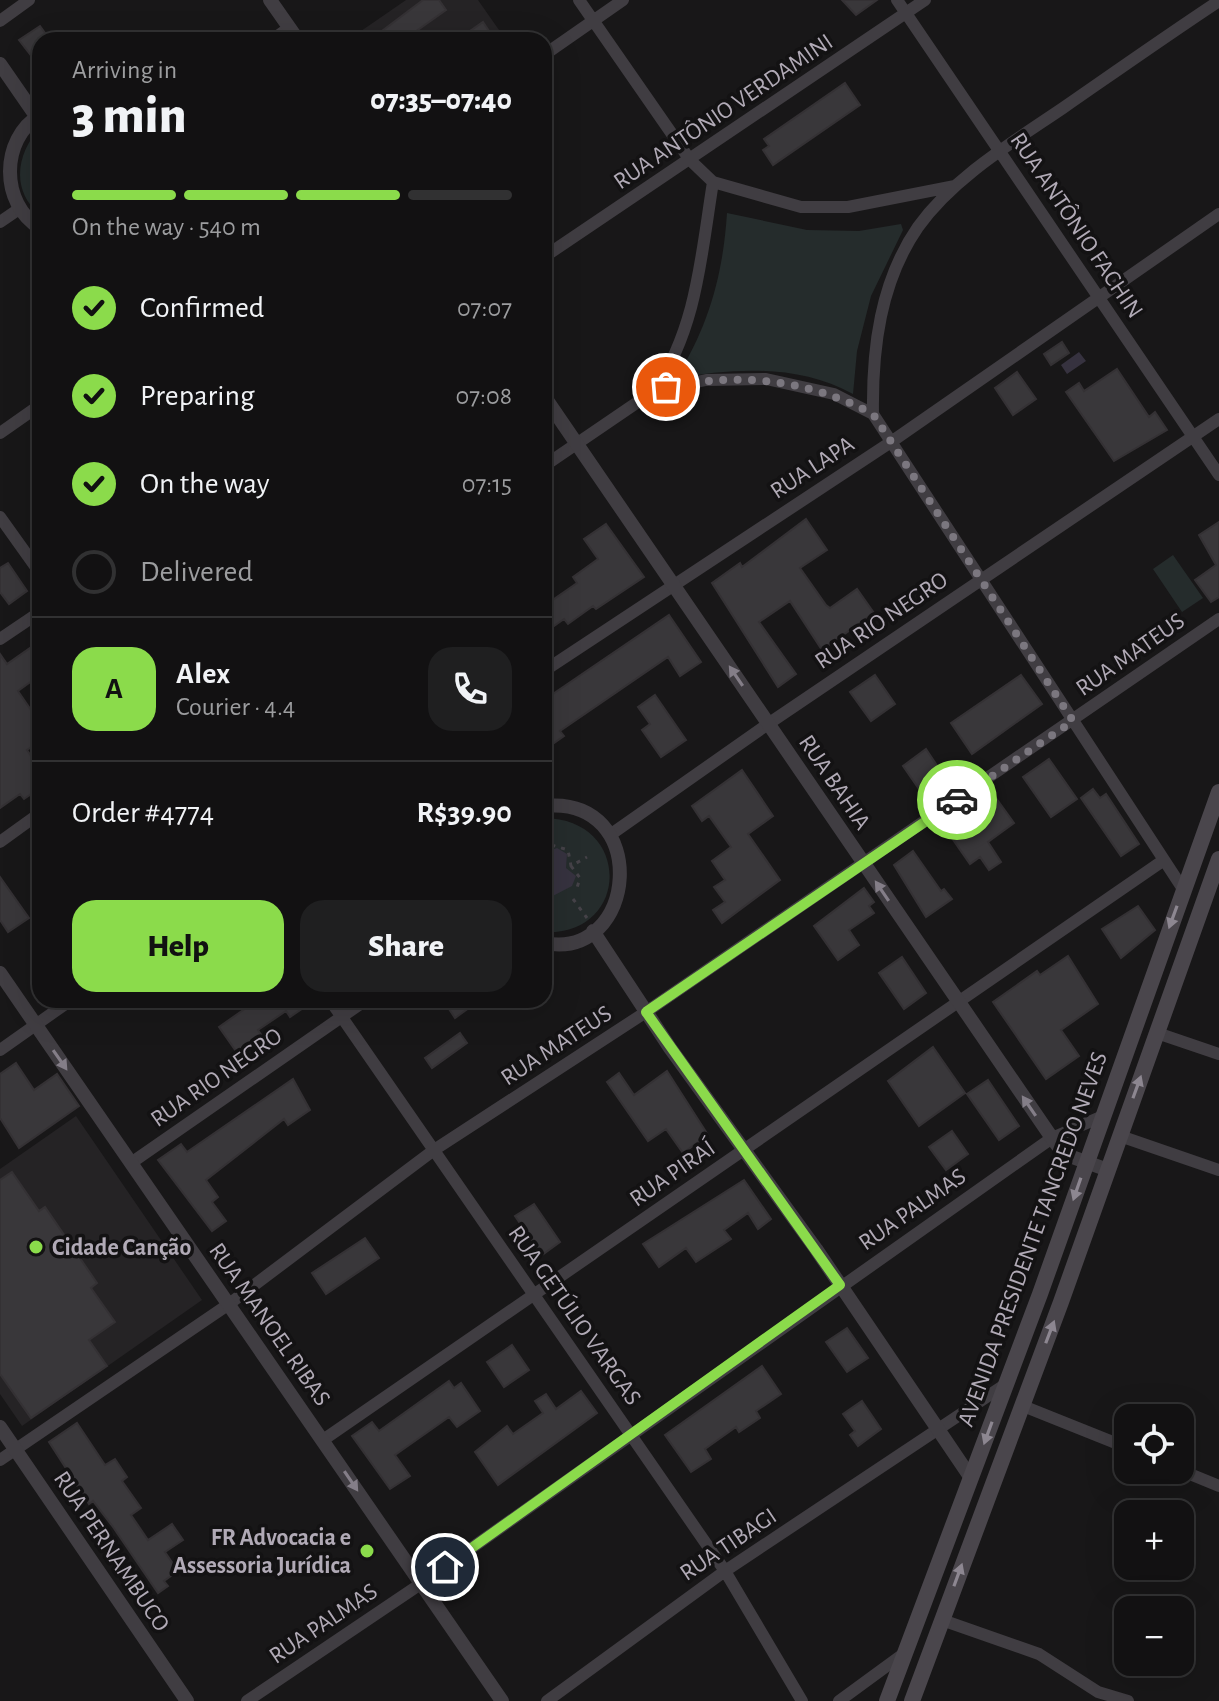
<!DOCTYPE html>
<html lang="en">
<head>
<meta charset="utf-8">
<style>
	:root { --surface:#121112; --page:#1f1f20; --text:#f1f3f6; --muted:#9c9d9f; --line:#313132; --accent:#8bdb4b }
	body { margin:0; font-family:"Alegreya Sans",sans-serif; background:var(--page); color:var(--text); height:100vh; display:flex; flex-direction:column; font-size:30px; white-space:nowrap }
	* { box-sizing:border-box; margin:0 }
	p { font-size:26px; color:var(--muted) }
	.icon { flex:none; width:44px; height:44px; fill:none; stroke:currentColor; stroke-width:2; stroke-linecap:round; stroke-linejoin:round }
	.map { position:relative; flex:1; overflow:hidden }
	.sheet { position:absolute; left:32px; top:32px; width:520px; height:976px; display:flex; flex-direction:column; background:var(--surface); border-radius:24px; box-shadow:0 8px 32px #0002,0 0 0 2px var(--line) }
	.sheet>* { flex:none }
	.fabs { position:absolute; left:1114px; top:1404px; display:grid; gap:16px }
	.fabs a { display:grid; place-items:center; width:80px; height:80px; border-radius:16px; background:var(--surface); box-shadow:0 8px 32px #0002,0 0 0 2px var(--line); font-size:40px }
	.pin { position:absolute; display:grid; place-items:center; width:68px; height:68px; color:#fff; margin:-34px; border:4px solid #fff; border-radius:50%; box-shadow:0 2px 8px #0007 }
	.courier { position:absolute; display:grid; place-items:center; width:80px; height:80px; margin:-40px; border:6px solid #8bdb4b; border-radius:50%; background:#fff; color:#222; box-shadow:0 2px 10px #0007 }
	.headline em { font-style:normal; font-weight:800 }
	.headline div { display:flex; flex-direction:column-reverse }
	.headline { display:flex; align-items:center; justify-content:space-between; height:136px; padding:0 40px }
	h1 { font-size:52px; font-weight:800; line-height:60px }
	.bar { display:grid; grid-template-columns:repeat(4,1fr); gap:12px 8px; align-content:center; height:96px; padding:0 40px }
	.bar i { height:10px; border-radius:6px; background:var(--line) }
	.bar .selected { background:var(--accent) }
	.bar p { grid-column:span 4 }
	.line { display:flex; align-items:center; gap:20px; padding:0 40px; border-top:2px solid var(--line) }
	.line div { flex:1 }
	.round { display:grid; place-items:center; flex:none; width:84px; height:84px; border-radius:24px; background:var(--page) }
	ol { padding:0 40px; list-style:none }
	li { display:flex; align-items:center; gap:24px; height:88px }
	li p { margin-inline-start:auto }
	li .icon { padding:8px; border-radius:50%; background:var(--accent); color:#111; stroke-width:4 }
	li:last-child { color:var(--muted) }
	li i { width:44px; height:44px; border:4px solid var(--line); border-radius:50% }
	.cta { display:flex; gap:16px; margin-top:auto; padding:16px 40px }
	.cta a { flex:1; height:92px; border-radius:24px; background:var(--accent); color:#111; font-size:32px; font-weight:800; line-height:92px; text-align:center }
	.cta a+a { background:var(--page); color:var(--text) }
	.map>svg:first-child { display:block }
	.built { fill:#252325 }
	.green { fill:#252c2c }
	.water { fill:#36323f }
	.building { fill:#39373a; stroke:#343134; stroke-width:2 }
	.lines { fill:none; stroke-linecap:round; stroke-linejoin:round }
	.path { stroke:#454248; stroke-width:3; stroke-dasharray:4 6; stroke-linecap:butt }
	.minor { stroke:#403d42; stroke-width:12 }
	.tertiary { stroke:#403d42; stroke-width:14 }
	.secondary { stroke:#4a464c; stroke-width:16 }
	.oneway { fill:#847e88 }
	.oneway2 { fill:#8d8791 }
	.done { stroke:#7b777f; stroke-width:8; stroke-dasharray:0 14.4 }
	.route { stroke:#8bdb4b; stroke-width:10 }
	.poi-dot { fill:#8bdb4b; stroke:#131213; stroke-width:3 }
	.labels { text-anchor:middle; stroke-width:7; stroke-linejoin:round; paint-order:stroke }
	.street-label { font-size:24px; fill:#b1aab6; stroke:#131213 }
	.poi-label { font-size:24px; font-weight:bold; fill:#b1aab6; stroke:#131213; text-anchor:start }
</style>
</head>
<body>
<div class="map">
<svg width="1219" height="1701" viewBox="0 0 1219 1701">
	<rect width="100%" height="100%" fill="#181718"/>
	<path class="built" d="M 406,0 L 478,0 L 506,40 L 348,40 Z
		M 76,1116 L 202,1300 L 22,1426 L 0,1394 L 0,1169 Z"/>
	<path class="green" d="M 40,128 L 40,214 C 10,191 17,152 40,128 Z
		M 727,213 L 807,230 L 859,231 L 901,224 L 903,230 L 871,296 L 857,351 L 853,394 C 798,364 736,368 676,378 C 709,326 723,274 727,213 Z
		M 1173,555 L 1203,598 L 1182,612 L 1153,569 Z
		M 544,818 C 633,819 630,936 544,932 Z"/>
	<path class="water" d="M 1079,352 L 1086,361 L 1067,374 L 1061,365 Z
		M 557,848 L 567,854 L 566,868 L 576,876 L 572,886 L 547,899 L 544,853 Z"/>
	<path class="building" d="M 423,0 L 439,0 L 446,10 L 415,32 L 421,40 L 370,40 Z
		M 842,0 L 877,0 L 856,15 Z
		M 483,22 L 495,40 L 457,40 Z
		M 40,26 L 50,40 L 40,40 L 40,67 L 19,40 Z
		M 845,83 L 860,105 L 773,165 L 763,150 L 769,146 L 764,139 Z
		M 1062,342 L 1069,353 L 1051,365 L 1044,354 Z
		M 1117,369 L 1149,417 L 1155,412 L 1167,430 L 1114,461 L 1066,392 L 1079,383 L 1084,391 Z
		M 1017,372 L 1036,399 L 1013,415 L 995,388 Z
		M 806,519 L 827,550 L 800,568 L 826,605 L 830,608 L 857,589 L 874,613 L 822,650 L 790,601 L 759,622 L 796,674 L 778,687 L 712,583 L 740,563 L 742,567 Z
		M 1219,522 L 1219,597 L 1211,602 L 1195,580 L 1216,565 L 1199,535 Z
		M 606,524 L 644,577 L 596,609 L 593,606 L 568,624 L 564,619 L 544,633 L 544,591 L 551,601 L 577,583 L 573,577 L 598,559 L 584,539 Z
		M 8,563 L 27,591 L 9,604 L 0,592 L 0,568 Z
		M 669,615 L 701,662 L 680,676 L 668,657 L 560,731 L 564,736 L 544,750 L 544,700 Z
		M 40,641 L 40,675 L 18,691 L 33,713 L 40,709 L 40,741 L 27,750 L 40,769 L 40,777 L 32,783 L 37,790 L 24,799 L 20,794 L 0,808 L 0,654 L 7,664 Z
		M 875,675 L 895,704 L 871,721 L 850,692 Z
		M 1021,675 L 1042,704 L 972,754 L 951,723 Z
		M 655,695 L 686,740 L 661,757 L 642,730 L 650,724 L 638,707 Z
		M 926,749 L 942,773 L 919,789 L 903,766 Z
		M 1049,759 L 1077,799 L 1051,817 L 1023,777 Z
		M 742,770 L 773,816 L 748,834 L 780,880 L 722,923 L 713,910 L 725,902 L 714,887 L 725,880 L 712,861 L 731,847 L 709,816 L 702,821 L 692,806 Z
		M 1093,789 L 1100,798 L 1106,794 L 1139,844 L 1121,856 L 1081,798 Z
		M 996,798 L 1014,823 L 988,842 L 1001,862 L 989,870 L 980,857 L 970,864 L 947,831 Z
		M 913,851 L 941,891 L 944,889 L 952,899 L 926,917 L 894,865 Z
		M 0,877 L 29,918 L 8,932 L 0,920 Z
		M 864,888 L 874,902 L 869,906 L 874,913 L 849,930 L 859,945 L 838,960 L 814,926 Z
		M 1138,906 L 1155,930 L 1121,958 L 1102,929 Z
		M 1068,956 L 1098,1004 L 1061,1030 L 1079,1056 L 1046,1079 L 993,1002 L 1037,971 L 1040,975 Z
		M 902,957 L 926,993 L 904,1009 L 879,973 Z
		M 241,1000 L 315,1000 L 290,1017 L 286,1011 L 258,1030 L 262,1036 L 238,1054 L 219,1027 L 246,1008 Z
		M 443,1000 L 480,1000 L 455,1018 Z
		M 460,1033 L 467,1043 L 432,1068 L 425,1058 Z
		M 933,1047 L 965,1093 L 919,1126 L 888,1081 Z
		M 16,1063 L 34,1090 L 57,1074 L 79,1106 L 19,1148 L 0,1118 L 0,1074 Z
		M 667,1071 L 708,1135 L 683,1153 L 666,1129 L 648,1141 L 607,1082 L 619,1073 L 634,1095 Z
		M 293,1079 L 310,1110 L 288,1125 L 284,1119 L 206,1180 L 218,1197 L 212,1202 L 226,1221 L 212,1231 L 158,1160 L 181,1144 L 187,1152 Z
		M 988,1080 L 1019,1126 L 999,1140 L 967,1094 Z
		M 952,1131 L 968,1154 L 946,1170 L 929,1147 Z
		M 12,1172 L 39,1211 L 45,1207 L 97,1283 L 91,1288 L 115,1322 L 89,1340 L 107,1366 L 31,1418 L 0,1374 L 0,1180 Z
		M 744,1180 L 771,1219 L 758,1229 L 748,1213 L 724,1230 L 731,1239 L 696,1262 L 686,1248 L 659,1267 L 643,1244 Z
		M 534,1204 L 560,1242 L 542,1255 L 515,1216 Z
		M 365,1238 L 379,1258 L 326,1294 L 312,1273 Z
		M 847,1328 L 868,1358 L 847,1372 L 826,1342 Z
		M 512,1345 L 529,1370 L 504,1387 L 487,1362 Z
		M 762,1366 L 781,1394 L 756,1411 L 760,1418 L 739,1432 L 736,1427 L 705,1449 L 711,1459 L 691,1472 L 665,1435 Z
		M 449,1381 L 454,1388 L 461,1383 L 480,1411 L 457,1427 L 449,1417 L 395,1455 L 410,1476 L 390,1489 L 352,1436 L 372,1422 L 379,1431 Z
		M 581,1391 L 597,1413 L 498,1485 L 475,1452 L 507,1426 L 513,1434 L 543,1413 L 535,1401 L 546,1394 L 556,1409 Z
		M 862,1401 L 881,1429 L 858,1446 L 850,1435 L 855,1431 L 843,1414 Z
		M 77,1423 L 105,1465 L 115,1459 L 127,1477 L 122,1481 L 141,1508 L 131,1515 L 148,1540 L 172,1524 L 183,1540 L 165,1552 L 178,1571 L 164,1581 L 168,1586 L 158,1593 L 113,1527 L 93,1501 L 89,1504 L 49,1442 Z"/>
	<g class="lines">
		<path class="path" d="M 544,849 L 548,844 L 568,850 L 571,866 L 587,857
			M 544,849 L 552,868
			M 571,866 L 580,878 L 576,891
			M 573,899 L 587,918"/>
		<path class="minor" d="M 579,0 L 690,160 L 713,182 L 801,207 L 848,207 L 955,186
			M 897,0 L 1219,475
			M 0,21 L 29,0
			M 272,40 L 289,28
			M 544,55 L 623,0
			M 0,222 L 19,209
			M 544,257 L 925,0
			M 654,391 C 697,328 701,256 713,182
			M 873,414 C 872,349 880,282 918,227 C 954,177 1013,142 1063,108 C 1115,72 1166,36 1219,1
			M 0,433 L 40,405
			M 544,466 L 654,391 L 706,380 L 766,379 L 834,394 L 873,414 L 1183,889
			M 0,517 L 40,573
			M 0,639 L 40,612
			M 544,671 L 891,442 L 1219,214
			M 610,835 L 768,724 L 1219,419
			M 0,842 L 40,813
			M 330,1000 L 725,1571 L 802,1701
			M 1157,1033 L 1219,1054
			M 0,1050 L 71,1000
			M 1120,1136 L 1219,1170
			M 131,1163 L 366,1000
			M 1023,1406 L 1128,1448
			M 323,1440 L 1164,860
			M 0,1460 L 229,1304 L 434,1150 L 646,1012 L 1219,619
			M 1180,1470 L 1219,1486
			M 942,1620 L 1039,1654 L 1098,1692 L 1128,1701
			M 247,1701 L 422,1583 L 1052,1138 L 1103,1116
			M 547,1701 L 725,1571 L 1006,1384
			M 839,1701 L 906,1652"/>
		<path class="tertiary" d="M 270,0 L 298,40
			M 0,64 L 36,116
			M 40,115 C 0,139 0,204 40,228
			M 544,396 L 1052,1138 L 1064,1154 L 1108,1170
			M 544,806 C 652,795 638,962 544,943
			M 593,931 L 670,1048 L 816,1249 L 971,1478
			M 0,973 L 502,1701
			M 0,1427 L 187,1701"/>
		<path class="secondary" d="M 887,1701 L 1040,1294 L 1219,792
			M 912,1701 L 1061,1302 L 1219,859"/>
	</g>
	<defs><path id="oneway-solid" d="M-6-.8H1V-3.2L6.5 0L1 3.2V.8H-6Z" transform="scale(2)"/></defs>
	<g class="oneway">
		<use href="#oneway-solid" transform="translate(736 676) rotate(-124)"/>
		<use href="#oneway-solid" transform="translate(882 891) rotate(-124)"/>
		<use href="#oneway-solid" transform="translate(60 1060) rotate(55)"/>
		<use href="#oneway-solid" transform="translate(1029 1106) rotate(-124)"/>
		<use href="#oneway-solid" transform="translate(351 1481) rotate(56)"/>
	</g>
	<g class="oneway2">
		<use href="#oneway-solid" transform="translate(1173 917) rotate(110)"/>
		<use href="#oneway-solid" transform="translate(1137 1087) rotate(-70)"/>
		<use href="#oneway-solid" transform="translate(1077 1189) rotate(109)"/>
		<use href="#oneway-solid" transform="translate(1050 1332) rotate(-69)"/>
		<use href="#oneway-solid" transform="translate(988 1433) rotate(110)"/>
		<use href="#oneway-solid" transform="translate(958 1575) rotate(-70)"/>
	</g>
	<g class="lines">
		<path class="done" d="M 666,387 C 741,373 804,378 873,414 L 1073,721 L 957,800"/>
		<path class="route" d="M 445,1567 L 840,1285 L 646,1012 L 957,800"/>
	</g>
	<g class="poi-dot">
		<circle cx="36" cy="1247" r="8"/>
		<circle cx="367" cy="1551" r="8"/>
	</g>
	<g class="labels">
		<g class="street-label">
			<text transform="translate(723 111) rotate(-34)" y="8">RUA ANTÔNIO VERDAMINI</text>
			<text transform="translate(1077 225) rotate(56)" y="8">RUA ANTÔNIO FACHIN</text>
			<text transform="translate(812 467) rotate(-33)" y="8">RUA LAPA</text>
			<text transform="translate(881 620) rotate(-34)" y="8">RUA RIO NEGRO</text>
			<text transform="translate(1130 654) rotate(-35)" y="8">RUA MATEUS</text>
			<text transform="translate(835 782) rotate(56)" y="8">RUA BAHIA</text>
			<text transform="translate(556 1045) rotate(-33)" y="8">RUA MATEUS</text>
			<text transform="translate(216 1077) rotate(-35)" y="8">RUA RIO NEGRO</text>
			<text transform="translate(672 1173) rotate(-35)" y="8">RUA PIRAÍ</text>
			<text transform="translate(912 1209) rotate(-35)" y="8">RUA PALMAS</text>
			<text transform="translate(1032 1239) rotate(-70)" y="8">AVENIDA PRESIDENTE TANCREDO NEVES</text>
			<text transform="translate(575 1315) rotate(55)" y="8">RUA GETÚLIO VARGAS</text>
			<text transform="translate(270 1324) rotate(55)" y="8">RUA MANOEL RIBAS</text>
			<text transform="translate(728 1544) rotate(-34)" y="8">RUA TIBAGI</text>
			<text transform="translate(112 1551) rotate(56)" y="8">RUA PERNAMBUCO</text>
			<text transform="translate(323 1623) rotate(-34)" y="8">RUA PALMAS</text>
		</g>
		<g class="poi-label">
			<text x="52" y="1255">Cidade Canção</text>
			<text x="351" y="1545" text-anchor="end">FR Advocacia e<tspan x="351" dy="28">Assessoria Jurídica</tspan></text>
		</g>
	</g>
</svg>
<div class="fabs">
<a><svg class="icon" aria-label="locate" viewBox="0 0 24 24"><circle cx="12" cy="12" r="6"/><path d="M12 2v4M12 18v4M2 12h4M18 12h4"/></svg></a>
<a>+</a>
<a>−</a>
</div>
<div class="pin" style="left:666px;top:387px;background:#ea580c"><svg class="icon" aria-label="bag" viewBox="0 0 24 24"><path d="M5 8h14l-1 12H6zM9 8a3 3 0 0 1 6 0"/></svg></div>
<div class="pin" style="left:445px;top:1567px;background:#1f2937"><svg class="icon" aria-label="home" viewBox="0 0 24 24"><path d="M3 11l9-7 9 7M6 9v11h12V9"/></svg></div>
<div class="courier" style="left:957px;top:800px"><svg class="icon" aria-label="car" viewBox="0 0 24 24"><path d="M5 17H2v-5l4-1 3-4h7l3 4 3 1v5h-3M9 17h6M6 11h13"/><circle cx="7" cy="17" r="2"/><circle cx="17" cy="17" r="2"/></svg></div>
<section class="sheet">
<div class="headline"><div><h1>3 min</h1><p>Arriving in</p></div><em>07:35–07:40</em></div>
<div class="bar"><i class="selected"></i><i class="selected"></i><i class="selected"></i><i></i><p>On the way · 540 m</p></div>
<ol>
<li><svg class="icon" aria-label="check" viewBox="0 0 24 24"><path d="M5 12l5 5 9-10"/></svg>Confirmed<p>07:07</p></li>
<li><svg class="icon" aria-label="check" viewBox="0 0 24 24"><path d="M5 12l5 5 9-10"/></svg>Preparing<p>07:08</p></li>
<li><svg class="icon" aria-label="check" viewBox="0 0 24 24"><path d="M5 12l5 5 9-10"/></svg>On the way<p>07:15</p></li>
<li><i></i>Delivered</li>
</ol>
<div class="line" style="height:144px"><b class="round" style="background:var(--accent);color:#111">A</b><div><b>Alex</b><p>Courier · 4.4</p></div><a class="round"><svg class="icon" aria-label="phone" viewBox="0 0 24 24"><path d="M5 4h4l2 5-3 2q2 4 5 5l2-3 5 2v4C11 20 4 13 5 4z"/></svg></a></div>
<div class="line" style="height:104px"><div>Order #4774</div><b>R$39.90</b></div>
<div class="cta"><a>Help</a><a>Share</a></div>
</section>
</div>
</body>
</html>
